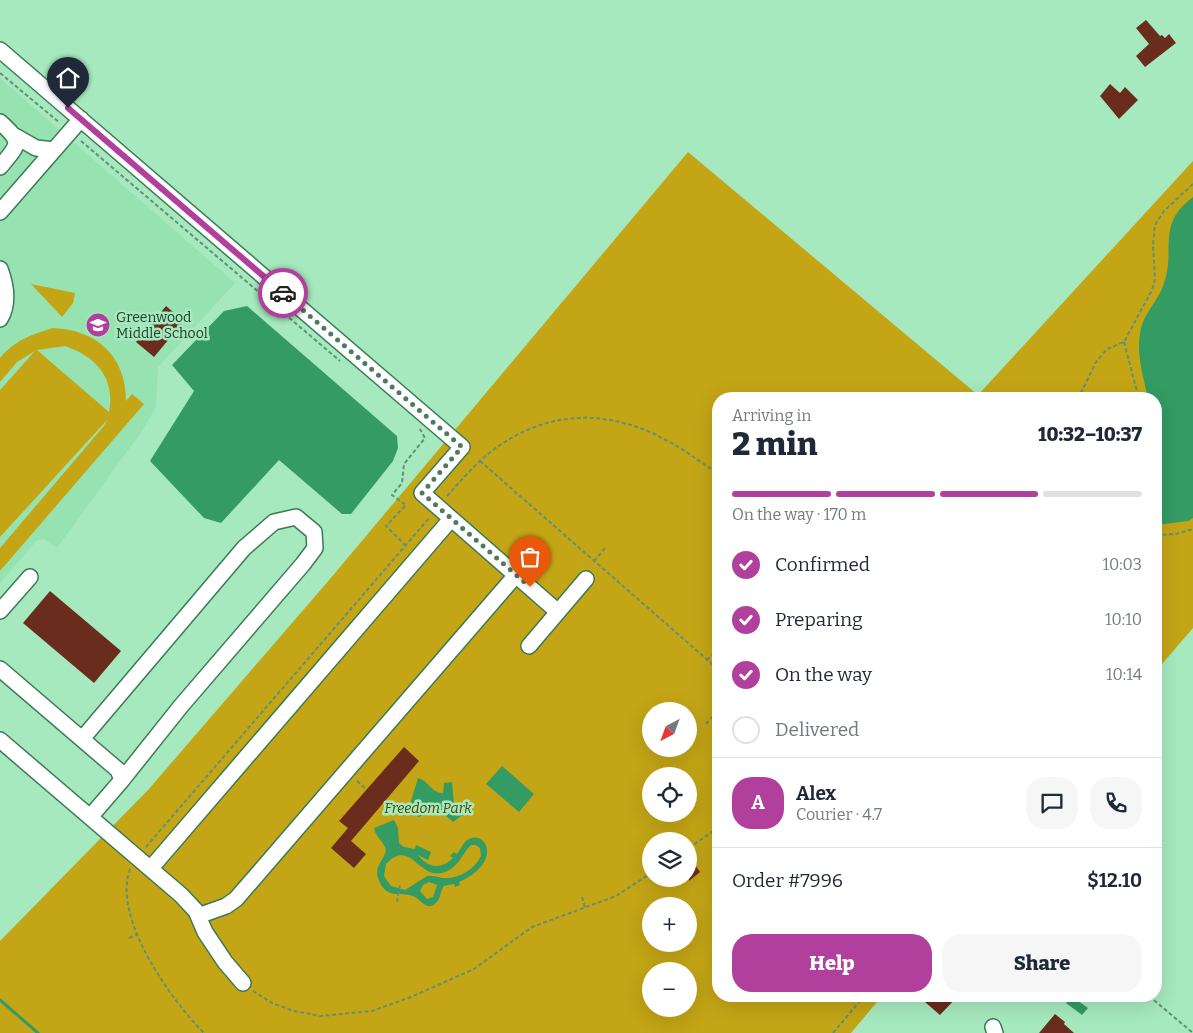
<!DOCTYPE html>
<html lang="en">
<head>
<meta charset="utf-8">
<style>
	:root { --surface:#fff; --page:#f6f6f7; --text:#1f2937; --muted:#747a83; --line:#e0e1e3; --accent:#b0409c }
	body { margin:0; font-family:Bitter,serif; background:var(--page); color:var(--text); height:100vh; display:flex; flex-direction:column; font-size:19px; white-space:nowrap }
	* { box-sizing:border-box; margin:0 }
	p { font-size:16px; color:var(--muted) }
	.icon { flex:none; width:28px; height:28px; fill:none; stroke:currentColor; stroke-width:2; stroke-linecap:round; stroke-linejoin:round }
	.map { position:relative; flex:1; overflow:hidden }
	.side { position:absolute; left:712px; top:392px; width:450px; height:610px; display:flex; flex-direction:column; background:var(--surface); border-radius:20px; box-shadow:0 5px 20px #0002 }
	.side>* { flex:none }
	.needle { width:32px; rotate:221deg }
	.fabs { position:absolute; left:642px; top:702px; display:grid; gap:10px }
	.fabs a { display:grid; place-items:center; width:55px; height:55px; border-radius:50%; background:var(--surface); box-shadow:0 5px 20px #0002; font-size:25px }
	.pin { position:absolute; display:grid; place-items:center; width:42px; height:42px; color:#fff; margin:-51px -21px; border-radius:50% 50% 50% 0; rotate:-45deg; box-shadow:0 0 5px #0007 }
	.pin .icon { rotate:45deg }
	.courier { position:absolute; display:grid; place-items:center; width:50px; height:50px; margin:-25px; border:4px solid #b0409c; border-radius:50%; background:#fff; color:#222; box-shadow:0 1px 6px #0007 }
	.summary em { font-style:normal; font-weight:800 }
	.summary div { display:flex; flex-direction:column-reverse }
	.summary { display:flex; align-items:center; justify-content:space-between; height:85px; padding:0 20px }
	h1 { font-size:32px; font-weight:800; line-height:38px }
	.bar { display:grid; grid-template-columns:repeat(4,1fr); gap:8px 5px; align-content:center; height:60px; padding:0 20px }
	.bar i { height:6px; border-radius:4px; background:var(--line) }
	.bar .current { background:var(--accent) }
	.bar p { grid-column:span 4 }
	.line { display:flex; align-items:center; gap:12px; padding:0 20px; border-top:1px solid var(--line) }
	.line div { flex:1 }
	.round { display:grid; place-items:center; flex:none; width:52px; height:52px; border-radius:20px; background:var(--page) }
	ol { padding:0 20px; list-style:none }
	li { display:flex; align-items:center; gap:15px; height:55px }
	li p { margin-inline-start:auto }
	li .icon { padding:5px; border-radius:50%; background:var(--accent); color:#fff; stroke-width:4 }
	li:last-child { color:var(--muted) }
	li i { width:28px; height:28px; border:2px solid var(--line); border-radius:50% }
	.cta { display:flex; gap:10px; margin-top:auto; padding:10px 20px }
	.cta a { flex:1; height:58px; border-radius:20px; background:var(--accent); color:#fff; font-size:20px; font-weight:800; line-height:58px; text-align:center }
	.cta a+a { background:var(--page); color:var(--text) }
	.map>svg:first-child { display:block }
	.built { fill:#97e2b1 }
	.green { fill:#c3a516; fill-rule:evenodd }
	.water { fill:#349b63; fill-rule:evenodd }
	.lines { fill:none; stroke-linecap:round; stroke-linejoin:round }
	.stream { stroke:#349b63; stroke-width:3 }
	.building { fill:#692c1d }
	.minor-casing { stroke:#3a7b55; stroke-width:18 }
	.path { stroke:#629173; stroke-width:2; stroke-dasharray:4 2.5; stroke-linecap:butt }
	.minor { stroke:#fff; stroke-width:15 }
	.done { stroke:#507a5f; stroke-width:5; stroke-dasharray:0 9 }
	.route { stroke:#b0409c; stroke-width:6 }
	.labels { text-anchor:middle; stroke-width:5; stroke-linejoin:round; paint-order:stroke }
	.poi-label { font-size:14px; fill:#223e2c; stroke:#a6e9be; text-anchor:start }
	.park-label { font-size:14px; font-style:italic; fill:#4e4104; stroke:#a6e9be }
</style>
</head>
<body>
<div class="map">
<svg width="1193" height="1033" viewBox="0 0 1193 1033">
	<rect width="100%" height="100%" fill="#a6e9be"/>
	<path class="built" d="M 0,78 L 235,283 L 158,367 L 156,407 L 142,431 L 57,548 L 43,539 L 37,540 L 0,583 Z"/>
	<path class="green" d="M 688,152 L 978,395 L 1193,161 L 1193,628 L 1156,671 L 1156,399 L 719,399 L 719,996 L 882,996 L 851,1033 L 0,1033 L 0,941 L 148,790 L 330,579 ZM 651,711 L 689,711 L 689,749 L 651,749 ZM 651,776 L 689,776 L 689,814 L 651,814 ZM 651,841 L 689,841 L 689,879 L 651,879 ZM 651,906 L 689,906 L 689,944 L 651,944 ZM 651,971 L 689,971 L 689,1009 L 651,1009 Z
		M 31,284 L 75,293 L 73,303 L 62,317 Z
		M 53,328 C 97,330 126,356 126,401 L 132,394 L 144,404 L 0,571 L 0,548 L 103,427 L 108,419 L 0,537 L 0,390 L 35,351 L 17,362 L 0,382 L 0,358 C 15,340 31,335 53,328 ZM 65,346 C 95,356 116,378 109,412 L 37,350 Z"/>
	<path class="water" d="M 1193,197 L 1193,518 L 1188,521 L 1156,525 L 1156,399 L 1148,399 C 1144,378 1136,355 1140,334 C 1142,315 1157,303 1163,286 C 1177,251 1155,225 1193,197 Z
		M 247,306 L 397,436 L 398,448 L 393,461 L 351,514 L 342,514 L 279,460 L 221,523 L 204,518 L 150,461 L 194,391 L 172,365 L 224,311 Z
		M 502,766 L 534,794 L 519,812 L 486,784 Z
		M 418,778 C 429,781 431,793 443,793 L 444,783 L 452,782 L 454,804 L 465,813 L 453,822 L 439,810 L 418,817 L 411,801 Z
		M 394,820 L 398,828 L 399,843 L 404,847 L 415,849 L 416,845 L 431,852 L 428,860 L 418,855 C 428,868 441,870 453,858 L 450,856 L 454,852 L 457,854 C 460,850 462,845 466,841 C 485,826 505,862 459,882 L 460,885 L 455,887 L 454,884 L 444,886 C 440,891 441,899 436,903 C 426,912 421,899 413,896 C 400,891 386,901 378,878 C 374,866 384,861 386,850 C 384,841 376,838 374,828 ZM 471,845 L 476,845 L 480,848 L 481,856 C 474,870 459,879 443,878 C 437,877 432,875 427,876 L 405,890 L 391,886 L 384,876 L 386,864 C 413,835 420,889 451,869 C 460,863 463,853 471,845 ZM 429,882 L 437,885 L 433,897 L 427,899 L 420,891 L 423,885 Z
		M 1071,996 L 1088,1008 L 1082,1015 L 1066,1003 Z"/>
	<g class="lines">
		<path class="stream" d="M 0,1000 L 38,1033"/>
	</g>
	<path class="building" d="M 1146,20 L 1160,36 L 1162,35 L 1165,38 L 1169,34 L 1176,43 L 1145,67 L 1136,56 L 1149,44 L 1136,28 Z
		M 1110,84 L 1120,93 L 1125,87 L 1138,100 L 1119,119 L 1100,96 Z
		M 166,306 L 184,321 L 154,357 L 136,342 Z
		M 50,591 L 121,651 L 94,683 L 23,623 Z
		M 404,747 L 419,761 L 351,841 L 366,854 L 354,868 L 331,848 L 348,828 L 339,821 Z
		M 689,857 L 700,872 L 689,881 Z
		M 918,996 L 958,996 L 940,1015 Z
		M 1055,1014 L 1065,1022 L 1064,1024 L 1074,1033 L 1039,1033 Z"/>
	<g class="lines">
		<defs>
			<path id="minor" d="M 0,50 L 462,447 L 422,493 L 558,612
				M 0,122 C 23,143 19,144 0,167
				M 15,136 L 36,148 L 54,150
				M 0,212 L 81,119
				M 0,269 C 6,285 9,304 0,319
				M 0,611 L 30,577
				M 529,646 L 586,579
				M 0,669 L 118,770 L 122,780 L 90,817
				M 82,739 L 244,548 L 274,522 L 296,517 L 314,532 L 315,548 L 303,564 L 181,706 L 122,780
				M 0,740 L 181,895 L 196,911 L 205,932 L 225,962 L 243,983
				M 151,868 L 451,519
				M 198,916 L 226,906 L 236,899 L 516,575
				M 993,1027 L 995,1033"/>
		</defs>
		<use href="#minor" class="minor-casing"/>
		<path class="path" d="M 0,73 L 60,123
			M 81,141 L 340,361
			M 1124,342 L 1139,399
			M 1078,399 L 1096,362 L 1107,349 L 1124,342 L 1152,290 L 1155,280 L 1153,245 L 1155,225 L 1164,211 L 1193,184
			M 480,461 L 719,670
			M 447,496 C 458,484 469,471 481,460 C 535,412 601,405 664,439 C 684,449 700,462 719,474
			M 1156,535 L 1176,534 L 1193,529
			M 406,546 L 386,526 L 406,505 L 392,495 L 402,483 L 404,464 L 425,438 L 420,429
			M 594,561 L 606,547
			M 707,660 L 719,648
			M 706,724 L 719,709
			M 357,781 L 366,789
			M 146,847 L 430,517
			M 689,848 L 719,827
			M 130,869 C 112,918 171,1000 204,1033
			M 582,897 L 585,908
			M 397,902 L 400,884
			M 129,938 L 138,934
			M 253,991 L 272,1003 L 294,1011 L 321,1016 L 372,1011 L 411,997 L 474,969 L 532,927 L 616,896 L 651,873
			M 1149,996 L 1193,1033
			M 833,1033 L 864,996"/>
		<use href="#minor" class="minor"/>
	</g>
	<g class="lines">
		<path class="done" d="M 283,293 L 462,447 L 422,493 L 530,587"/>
		<path class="route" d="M 68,108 L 283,293"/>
	</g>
	<defs>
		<symbol id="school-disc" viewBox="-11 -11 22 22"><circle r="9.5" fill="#b0409c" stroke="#a6e9be"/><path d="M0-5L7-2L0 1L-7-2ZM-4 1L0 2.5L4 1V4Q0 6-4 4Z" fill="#fff"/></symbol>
	</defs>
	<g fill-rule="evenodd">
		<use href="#school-disc" x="84" y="311" width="28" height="28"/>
	</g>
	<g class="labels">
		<g class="poi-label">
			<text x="116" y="322">Greenwood<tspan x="116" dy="16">Middle School</tspan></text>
		</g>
		<g class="park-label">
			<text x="428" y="813">Freedom Park</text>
		</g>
	</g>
</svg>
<div class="fabs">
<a><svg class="needle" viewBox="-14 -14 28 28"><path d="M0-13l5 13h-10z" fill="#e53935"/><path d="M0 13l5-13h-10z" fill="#747a83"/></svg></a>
<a><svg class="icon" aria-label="locate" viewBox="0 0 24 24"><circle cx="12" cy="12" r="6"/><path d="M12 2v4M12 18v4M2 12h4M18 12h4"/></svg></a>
<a><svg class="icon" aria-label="layers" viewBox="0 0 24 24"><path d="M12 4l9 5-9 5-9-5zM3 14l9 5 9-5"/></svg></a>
<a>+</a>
<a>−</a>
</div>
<div class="pin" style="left:530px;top:587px;background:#ea580c"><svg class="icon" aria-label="bag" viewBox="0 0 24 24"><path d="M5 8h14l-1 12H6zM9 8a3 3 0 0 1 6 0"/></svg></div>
<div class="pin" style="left:68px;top:108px;background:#1f2937"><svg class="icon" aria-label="home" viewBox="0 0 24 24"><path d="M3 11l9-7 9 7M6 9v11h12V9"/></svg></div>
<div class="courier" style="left:283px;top:293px"><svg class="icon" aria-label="car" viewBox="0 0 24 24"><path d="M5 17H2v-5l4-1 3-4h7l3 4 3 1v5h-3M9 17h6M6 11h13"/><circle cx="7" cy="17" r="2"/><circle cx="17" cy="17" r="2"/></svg></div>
<section class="side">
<div class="summary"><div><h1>2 min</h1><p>Arriving in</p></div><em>10:32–10:37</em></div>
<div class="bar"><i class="current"></i><i class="current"></i><i class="current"></i><i></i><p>On the way · 170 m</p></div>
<ol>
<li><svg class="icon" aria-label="check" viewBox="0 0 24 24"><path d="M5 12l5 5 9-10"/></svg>Confirmed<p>10:03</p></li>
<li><svg class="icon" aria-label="check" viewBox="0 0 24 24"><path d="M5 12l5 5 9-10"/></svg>Preparing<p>10:10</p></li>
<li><svg class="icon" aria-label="check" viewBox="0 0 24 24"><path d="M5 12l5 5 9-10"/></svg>On the way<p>10:14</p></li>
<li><i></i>Delivered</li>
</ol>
<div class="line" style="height:90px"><b class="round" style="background:var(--accent);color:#fff">A</b><div><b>Alex</b><p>Courier · 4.7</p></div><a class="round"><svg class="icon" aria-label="chat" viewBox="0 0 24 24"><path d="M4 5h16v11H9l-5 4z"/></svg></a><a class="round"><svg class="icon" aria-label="phone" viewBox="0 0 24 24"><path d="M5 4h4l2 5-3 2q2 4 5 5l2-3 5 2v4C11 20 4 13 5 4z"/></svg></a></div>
<div class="line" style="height:65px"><div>Order #7996</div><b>$12.10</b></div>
<div class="cta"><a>Help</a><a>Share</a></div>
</section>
</div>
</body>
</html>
